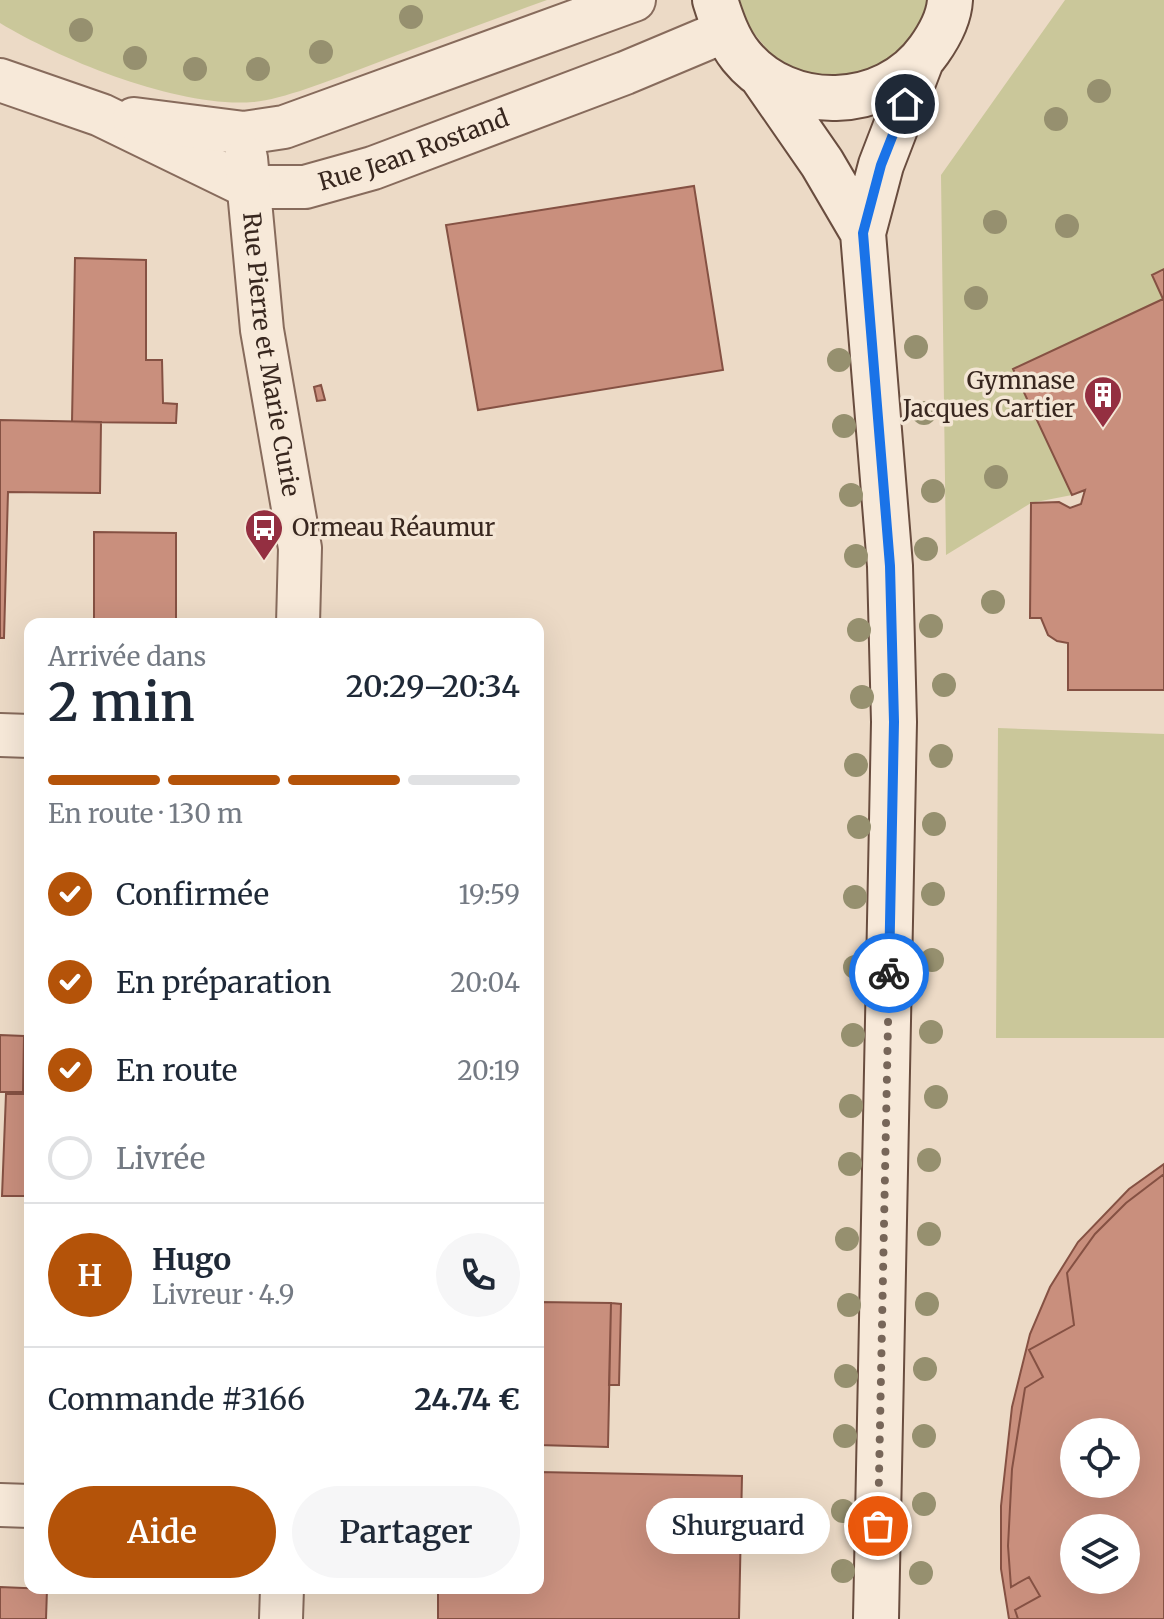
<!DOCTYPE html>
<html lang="fr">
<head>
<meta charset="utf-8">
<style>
	:root { --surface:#fff; --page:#f6f6f7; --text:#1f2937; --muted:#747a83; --line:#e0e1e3; --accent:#b45309 }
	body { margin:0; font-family:Merriweather,serif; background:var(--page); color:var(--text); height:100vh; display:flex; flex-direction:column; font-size:30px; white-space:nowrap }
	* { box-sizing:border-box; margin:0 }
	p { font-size:26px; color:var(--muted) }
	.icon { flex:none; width:44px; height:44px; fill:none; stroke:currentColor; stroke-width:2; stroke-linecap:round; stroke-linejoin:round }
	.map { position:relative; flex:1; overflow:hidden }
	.drawer { position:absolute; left:24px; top:618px; width:520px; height:976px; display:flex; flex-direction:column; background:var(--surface); border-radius:16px; box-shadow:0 8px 32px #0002 }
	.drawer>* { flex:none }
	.fabs { position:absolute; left:1060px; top:1418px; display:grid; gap:16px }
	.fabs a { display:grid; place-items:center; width:80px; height:80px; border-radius:50%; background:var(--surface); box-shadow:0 8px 32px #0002; font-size:40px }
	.pin { position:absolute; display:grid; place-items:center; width:68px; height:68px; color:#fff; margin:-34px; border:4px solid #fff; border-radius:50%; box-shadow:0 2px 8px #0007 }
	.courier { position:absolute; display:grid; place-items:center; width:80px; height:80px; margin:-40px; border:6px solid #1a73e8; border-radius:50%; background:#fff; color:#222; box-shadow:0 2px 10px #0007 }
	.bubble { position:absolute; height:56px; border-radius:28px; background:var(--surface); box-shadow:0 8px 32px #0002; font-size:26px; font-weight:600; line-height:56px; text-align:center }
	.summary em { font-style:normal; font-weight:600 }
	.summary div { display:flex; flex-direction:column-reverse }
	.summary { display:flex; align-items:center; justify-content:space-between; height:136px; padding:0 24px }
	h1 { font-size:52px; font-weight:600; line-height:60px }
	.bar { display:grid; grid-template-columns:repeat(4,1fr); gap:12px 8px; align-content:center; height:96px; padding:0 24px }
	.bar i { height:10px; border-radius:6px; background:var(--line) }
	.bar .on { background:var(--accent) }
	.bar p { grid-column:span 4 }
	.line { display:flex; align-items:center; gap:20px; padding:0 24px; border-top:2px solid var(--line) }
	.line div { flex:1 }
	.round { display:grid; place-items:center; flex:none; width:84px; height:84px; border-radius:42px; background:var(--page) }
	ol { padding:0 24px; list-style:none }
	li { display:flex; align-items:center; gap:24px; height:88px }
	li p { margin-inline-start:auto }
	li .icon { padding:8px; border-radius:50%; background:var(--accent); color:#fff; stroke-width:4 }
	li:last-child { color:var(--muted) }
	li i { width:44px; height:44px; border:4px solid var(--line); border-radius:50% }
	.primary-button { display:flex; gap:16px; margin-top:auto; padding:16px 24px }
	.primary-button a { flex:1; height:92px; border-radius:48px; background:var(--accent); color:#fff; font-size:32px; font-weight:600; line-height:92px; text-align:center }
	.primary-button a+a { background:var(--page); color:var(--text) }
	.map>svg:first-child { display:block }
	.green { fill:#cac79a }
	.building { fill:#c98f7d; stroke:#855143; stroke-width:2; fill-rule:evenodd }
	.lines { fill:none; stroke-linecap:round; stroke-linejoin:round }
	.street-casing { stroke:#876b5c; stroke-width:46 }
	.secondary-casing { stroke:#694d3f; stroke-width:48 }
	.street { stroke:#f7e9d9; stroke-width:42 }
	.secondary { stroke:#f7e9d9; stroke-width:44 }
	.tree { fill:#96906f }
	.done { stroke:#776659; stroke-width:8; stroke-dasharray:0 14.4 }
	.route { stroke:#1a73e8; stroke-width:10 }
	.labels { text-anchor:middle; stroke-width:7; stroke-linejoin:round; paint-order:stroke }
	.street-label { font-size:24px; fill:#38271f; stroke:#f4e6d5 }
	.poi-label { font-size:24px; fill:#38271f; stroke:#f4e6d5; text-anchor:end }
</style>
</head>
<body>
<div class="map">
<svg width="1164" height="1619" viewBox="0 0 1164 1619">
	<rect width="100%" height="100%" fill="#ecdac6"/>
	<path class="green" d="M 0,0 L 547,0 C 484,23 421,46 358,70 C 331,80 281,100 253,102 C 179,108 63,61 0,23 Z
		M 740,0 L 935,0 L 919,40 L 863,76 L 830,79 L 798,71 L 770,53 L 749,27 Z
		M 1065,0 L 1164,0 L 1164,269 L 1152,275 L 1163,299 L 1014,368 L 1072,495 L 1031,503 L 946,555 L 941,175 Z
		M 998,728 L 1164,734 L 1164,1038 L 996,1038 Z"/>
	<path class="building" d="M 694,186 L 723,370 L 478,410 L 446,225 Z
		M 75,258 L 146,260 L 146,360 L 162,360 L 163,403 L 177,404 L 176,423 L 72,422 Z
		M 1164,269 L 1164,690 L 1068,690 L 1068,643 L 1057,641 L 1048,635 L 1041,618 L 1030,618 L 1031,503 L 1059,502 L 1070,508 L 1081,504 L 1085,490 L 1072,495 L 1013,369 L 1163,299 L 1152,275 Z
		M 321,385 L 325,400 L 317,401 L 314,387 Z
		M 0,420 L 101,422 L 100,493 L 8,492 L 4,638 L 0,638 Z
		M 94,532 L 176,533 L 176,620 L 149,619 L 149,624 L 94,624 Z
		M 28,882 L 30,882 L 30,1019 L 26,1019 Z
		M 0,1035 L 24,1036 L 23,1092 L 0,1092 Z
		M 24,1036 L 30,1036 L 30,1092 L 23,1092 Z
		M 6,1094 L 30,1094 L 30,1196 L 2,1196 Z
		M 1164,1164 L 1164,1174 L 1126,1203 L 1095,1234 L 1067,1273 L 1074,1325 L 1029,1350 L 1043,1377 L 1025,1388 L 1012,1469 L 1008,1546 L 1011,1587 L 1029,1577 L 1040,1596 L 1015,1610 L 1018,1619 L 1009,1619 L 1001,1569 L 1001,1506 L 1012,1407 L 1030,1334 L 1050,1287 L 1078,1242 L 1129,1189 Z
		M 1164,1174 L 1164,1619 L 1018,1619 L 1015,1610 L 1040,1596 L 1029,1577 L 1011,1587 L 1008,1546 L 1012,1469 L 1025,1388 L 1043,1377 L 1029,1350 L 1074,1325 L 1067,1273 L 1095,1234 L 1126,1203 ZM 1074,1432 L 1126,1432 L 1126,1484 L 1074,1484 ZM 1074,1528 L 1126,1528 L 1126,1580 L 1074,1580 Z
		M 538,1302 L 611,1303 L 608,1447 L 538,1445 Z
		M 611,1303 L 621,1304 L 619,1385 L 609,1385 Z
		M 538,1472 L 742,1476 L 739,1619 L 438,1619 L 438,1588 L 538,1588 Z
		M 0,1587 L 47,1589 L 46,1619 L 0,1619 Z"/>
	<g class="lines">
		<defs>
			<g id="street">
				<path id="s1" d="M 0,80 L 101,115 L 249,187 L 305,187 L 373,168 L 625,73 L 725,31"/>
				<path d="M 134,119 L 244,133 L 284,127 L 634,0"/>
				<path id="s2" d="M 246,158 L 262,330 L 300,548 L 298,624"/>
				<path d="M 0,735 L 30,736"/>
				<path d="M 0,1505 L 30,1506"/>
				<path d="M 281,1619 L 282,1588"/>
			</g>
			<path id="secondary" d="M 715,0 C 721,19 728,40 741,56 C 788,114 885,112 929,50 C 939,36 949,18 950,0
				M 761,75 L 822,163 L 863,233
				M 876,1619 L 894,722 L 890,566 L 863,233 L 881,165 L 921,61"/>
		</defs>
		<use href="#street" class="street-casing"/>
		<use href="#secondary" class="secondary-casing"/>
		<use href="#street" class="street"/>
		<use href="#secondary" class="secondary"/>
	</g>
	<g class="tree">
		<circle cx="411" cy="17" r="12"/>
		<circle cx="81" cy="30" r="12"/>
		<circle cx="321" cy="52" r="12"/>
		<circle cx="135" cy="58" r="12"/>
		<circle cx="195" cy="69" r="12"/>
		<circle cx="258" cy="69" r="12"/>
		<circle cx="1099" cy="91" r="12"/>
		<circle cx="1056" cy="119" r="12"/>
		<circle cx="995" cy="222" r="12"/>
		<circle cx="1067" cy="226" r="12"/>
		<circle cx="976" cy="298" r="12"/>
		<circle cx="916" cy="347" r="12"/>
		<circle cx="839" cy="360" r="12"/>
		<circle cx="924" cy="413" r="12"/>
		<circle cx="844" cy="426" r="12"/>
		<circle cx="996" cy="477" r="12"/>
		<circle cx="933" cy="491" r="12"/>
		<circle cx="851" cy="495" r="12"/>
		<circle cx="926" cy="549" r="12"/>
		<circle cx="856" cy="556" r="12"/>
		<circle cx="993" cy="602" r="12"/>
		<circle cx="931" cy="626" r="12"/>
		<circle cx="859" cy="630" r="12"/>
		<circle cx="944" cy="685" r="12"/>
		<circle cx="862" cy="697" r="12"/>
		<circle cx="941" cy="756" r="12"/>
		<circle cx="856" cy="765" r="12"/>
		<circle cx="934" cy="824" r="12"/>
		<circle cx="859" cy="827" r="12"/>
		<circle cx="933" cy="894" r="12"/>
		<circle cx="855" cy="897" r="12"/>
		<circle cx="932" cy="960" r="12"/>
		<circle cx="855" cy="967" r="12"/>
		<circle cx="931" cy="1032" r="12"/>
		<circle cx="853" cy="1035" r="12"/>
		<circle cx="936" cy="1097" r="12"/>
		<circle cx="851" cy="1106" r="12"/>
		<circle cx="929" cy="1160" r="12"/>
		<circle cx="850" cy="1164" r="12"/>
		<circle cx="929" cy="1234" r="12"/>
		<circle cx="847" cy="1239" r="12"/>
		<circle cx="927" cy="1304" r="12"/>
		<circle cx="849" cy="1305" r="12"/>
		<circle cx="925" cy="1369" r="12"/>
		<circle cx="846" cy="1376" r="12"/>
		<circle cx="845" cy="1436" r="12"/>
		<circle cx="924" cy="1436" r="12"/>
		<circle cx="924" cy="1504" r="12"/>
		<circle cx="843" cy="1511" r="12"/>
		<circle cx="843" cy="1571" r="12"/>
		<circle cx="921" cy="1573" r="12"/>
	</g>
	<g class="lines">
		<path class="done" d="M 878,1526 L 889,973"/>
		<path class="route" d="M 889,973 L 894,722 L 890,566 L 863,233 L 881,165 L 905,104"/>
	</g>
	<defs>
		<symbol id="building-pin" viewBox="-11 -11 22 30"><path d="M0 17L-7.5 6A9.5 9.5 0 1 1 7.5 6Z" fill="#942f41" stroke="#f4e6d5"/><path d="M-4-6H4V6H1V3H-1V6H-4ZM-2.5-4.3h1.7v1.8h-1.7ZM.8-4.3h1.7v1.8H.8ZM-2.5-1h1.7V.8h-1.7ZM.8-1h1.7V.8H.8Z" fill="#fff"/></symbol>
		<symbol id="bus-pin" viewBox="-11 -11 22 30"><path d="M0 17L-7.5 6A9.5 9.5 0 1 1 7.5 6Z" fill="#942f41" stroke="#f4e6d5"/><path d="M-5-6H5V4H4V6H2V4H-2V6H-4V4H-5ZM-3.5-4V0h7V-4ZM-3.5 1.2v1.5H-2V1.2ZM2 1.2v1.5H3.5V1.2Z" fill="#fff"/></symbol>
	</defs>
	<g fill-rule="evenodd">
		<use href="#building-pin" x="1081" y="373" width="44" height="60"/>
		<use href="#bus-pin" x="242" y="506" width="44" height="60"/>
	</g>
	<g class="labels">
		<g class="street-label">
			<text dy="8" stroke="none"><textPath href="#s1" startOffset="442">Rue Jean Rostand</textPath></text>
			<text dy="8" stroke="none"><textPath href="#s2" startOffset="198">Rue Pierre et Marie Curie</textPath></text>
		</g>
		<g class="poi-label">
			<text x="1075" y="389">Gymnase<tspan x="1075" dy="28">Jacques Cartier</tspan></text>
			<text x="292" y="536" text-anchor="start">Ormeau Réaumur</text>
		</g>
	</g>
</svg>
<div class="fabs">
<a><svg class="icon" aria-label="locate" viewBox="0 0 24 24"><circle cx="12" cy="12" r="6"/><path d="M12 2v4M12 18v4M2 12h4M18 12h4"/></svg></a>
<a><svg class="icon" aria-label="layers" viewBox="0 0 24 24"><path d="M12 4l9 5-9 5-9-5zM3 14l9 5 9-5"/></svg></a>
</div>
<div class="pin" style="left:878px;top:1526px;background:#ea580c"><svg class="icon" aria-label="bag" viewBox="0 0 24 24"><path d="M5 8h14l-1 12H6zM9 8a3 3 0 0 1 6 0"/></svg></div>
<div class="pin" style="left:905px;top:104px;background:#1f2937"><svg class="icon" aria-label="home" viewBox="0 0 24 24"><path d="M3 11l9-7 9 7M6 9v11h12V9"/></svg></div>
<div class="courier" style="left:889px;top:973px"><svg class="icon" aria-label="bike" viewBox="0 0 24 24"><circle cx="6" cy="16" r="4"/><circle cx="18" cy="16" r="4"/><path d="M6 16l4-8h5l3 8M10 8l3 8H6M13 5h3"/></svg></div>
<div class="bubble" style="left:646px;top:1498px;width:184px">Shurguard</div>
<section class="drawer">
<div class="summary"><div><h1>2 min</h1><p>Arrivée dans</p></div><em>20:29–20:34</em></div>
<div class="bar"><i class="on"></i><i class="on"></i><i class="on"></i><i></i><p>En route · 130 m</p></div>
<ol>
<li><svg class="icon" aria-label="check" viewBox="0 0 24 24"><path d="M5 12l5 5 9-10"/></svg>Confirmée<p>19:59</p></li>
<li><svg class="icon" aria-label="check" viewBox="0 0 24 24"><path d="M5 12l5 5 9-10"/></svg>En préparation<p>20:04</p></li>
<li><svg class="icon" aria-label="check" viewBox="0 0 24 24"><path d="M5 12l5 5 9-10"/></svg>En route<p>20:19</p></li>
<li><i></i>Livrée</li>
</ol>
<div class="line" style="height:144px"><b class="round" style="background:var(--accent);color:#fff">H</b><div><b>Hugo</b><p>Livreur · 4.9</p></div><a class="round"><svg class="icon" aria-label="phone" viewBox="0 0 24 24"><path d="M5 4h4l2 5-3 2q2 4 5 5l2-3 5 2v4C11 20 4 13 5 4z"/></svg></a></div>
<div class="line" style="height:104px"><div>Commande #3166</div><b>24.74 €</b></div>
<div class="primary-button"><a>Aide</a><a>Partager</a></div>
</section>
</div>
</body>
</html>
